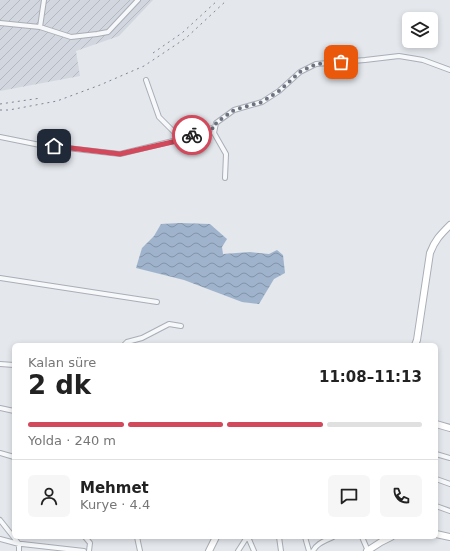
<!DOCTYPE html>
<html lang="tr">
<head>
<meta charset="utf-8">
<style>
	:root { --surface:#fff; --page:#f6f6f6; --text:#222; --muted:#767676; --line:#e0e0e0; --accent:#d1495b }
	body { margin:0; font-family:"DejaVu Sans",sans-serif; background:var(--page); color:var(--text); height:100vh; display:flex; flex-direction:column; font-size:15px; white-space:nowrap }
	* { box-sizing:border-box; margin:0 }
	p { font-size:13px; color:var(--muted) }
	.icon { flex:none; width:22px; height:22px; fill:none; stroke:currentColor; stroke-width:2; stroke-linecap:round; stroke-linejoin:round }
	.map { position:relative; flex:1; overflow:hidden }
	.details { position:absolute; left:12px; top:343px; width:426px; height:196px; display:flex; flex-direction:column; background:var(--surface); border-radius:6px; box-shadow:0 2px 6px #0003 }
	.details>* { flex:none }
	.buttons { position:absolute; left:402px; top:12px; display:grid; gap:8px }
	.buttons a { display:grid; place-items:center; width:36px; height:36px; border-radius:6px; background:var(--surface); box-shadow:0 2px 6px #0003; font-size:20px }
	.pin { position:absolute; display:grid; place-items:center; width:34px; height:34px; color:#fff; margin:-17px; border-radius:8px; box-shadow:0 2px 6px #0006 }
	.courier { position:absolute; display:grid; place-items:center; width:40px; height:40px; margin:-20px; border:3px solid #d1495b; border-radius:50%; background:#fff; color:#222; box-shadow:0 1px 5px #0007 }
	.overview em { font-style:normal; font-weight:700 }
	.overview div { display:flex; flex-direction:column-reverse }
	.overview { display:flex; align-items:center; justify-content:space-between; height:68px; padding:0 16px }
	h1 { font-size:26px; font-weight:700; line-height:30px }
	.bar { display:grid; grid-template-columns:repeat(4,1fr); gap:6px 4px; align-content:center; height:48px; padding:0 16px }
	.bar i { height:5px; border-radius:3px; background:var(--line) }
	.bar .on { background:var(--accent) }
	.bar p { grid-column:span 4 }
	.line { display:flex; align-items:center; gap:10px; padding:0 16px; border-top:1px solid var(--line) }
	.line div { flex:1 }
	.round { display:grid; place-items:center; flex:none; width:42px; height:42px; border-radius:6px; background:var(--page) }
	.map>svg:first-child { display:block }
	.industrial { fill:url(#industrial-furrows) }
	.water { fill:url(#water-waves) }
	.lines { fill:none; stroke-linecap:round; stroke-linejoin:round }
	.street-casing { stroke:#a9aeb7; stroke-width:6 }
	.secondary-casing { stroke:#a9aeb7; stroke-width:8 }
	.street { stroke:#f7f8fa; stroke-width:4 }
	.secondary { stroke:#fff; stroke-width:6 }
	.rail { stroke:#7d8696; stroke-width:1; stroke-dasharray:2 4; stroke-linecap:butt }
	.done { stroke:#6c737f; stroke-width:4; stroke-dasharray:0 7.2 }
	.route { stroke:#d1495b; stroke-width:5 }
</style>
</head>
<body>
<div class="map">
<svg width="450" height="551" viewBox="0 0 450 551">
	<defs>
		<pattern id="industrial-furrows" width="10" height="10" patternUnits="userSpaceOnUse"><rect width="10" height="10" fill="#d2d6de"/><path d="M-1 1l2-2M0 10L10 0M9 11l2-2" fill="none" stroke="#b4b8c0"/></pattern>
		<pattern id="water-waves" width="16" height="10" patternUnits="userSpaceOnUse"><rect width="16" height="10" fill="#9fb4cc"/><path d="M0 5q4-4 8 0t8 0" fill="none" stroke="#8293a7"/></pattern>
	</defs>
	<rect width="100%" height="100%" fill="#e4e7ec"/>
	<path class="industrial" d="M 0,0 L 153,0 L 119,36 L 76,51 L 80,76 L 0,91 Z"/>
	<path class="water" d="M 180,223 L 210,224 L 227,239 L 222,247 L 223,254 L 250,252 L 269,254 L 277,250 L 283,255 L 285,273 L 274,279 L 259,304 L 242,302 L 184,280 L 136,268 L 142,248 L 154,236 L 161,224 Z"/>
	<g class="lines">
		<defs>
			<path id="street" d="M 0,23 L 40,27 L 71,37 L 97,34 L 108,32 L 138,0
				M 40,27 L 44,0
				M 146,80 L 159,117 L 181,139 L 215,127
				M 0,137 L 40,145 L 120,154 L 181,139
				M 225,178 L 226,154 L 214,133 L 216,123 L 234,110 L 262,102 L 279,91 L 300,72 L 316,64 L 365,60 L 399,56 L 423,60 L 450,70
				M 0,278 L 157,302
				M 124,345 L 127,342 L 142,338 L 169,324 L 181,326
				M 0,364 L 14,365
				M 0,408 L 14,411
				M 0,453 L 14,457
				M 436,454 L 450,458
				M 436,479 L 439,480 L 450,484
				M 436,506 L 450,511
				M 0,520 L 19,544 L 19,551
				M 85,537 L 90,543 L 89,551
				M 137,537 L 140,551
				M 248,537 L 254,551
				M 279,537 L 281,551
				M 305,537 L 309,551
				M 362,537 L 368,551
				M 0,539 L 19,544 L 22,544 L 84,551
				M 238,551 L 247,537
				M 313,551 C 317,543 325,541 333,537"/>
			<path id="secondary" d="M 415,345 L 417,340 L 430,253 C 435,240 440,235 450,225
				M 436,424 L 450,428
				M 436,534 L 450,537
				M 209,551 L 216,537
				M 367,551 L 381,542 L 391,537"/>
		</defs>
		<use href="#street" class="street-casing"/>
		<use href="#secondary" class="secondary-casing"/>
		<use href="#street" class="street"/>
		<use href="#secondary" class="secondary"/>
		<path class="rail" d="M 153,53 L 182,33 L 218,0
			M 0,104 L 41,98
			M 0,110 L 9,110 L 57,101 L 100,85 L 144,66 L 186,38 L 227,0"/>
	</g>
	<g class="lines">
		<path class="done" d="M 192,135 L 216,127 L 216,123 L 234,110 L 262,102 L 279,91 L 300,72 L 316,64 L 341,62"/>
		<path class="route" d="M 54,146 L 120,154 L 181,140 L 192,135"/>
	</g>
</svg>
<div class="buttons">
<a><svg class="icon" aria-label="layers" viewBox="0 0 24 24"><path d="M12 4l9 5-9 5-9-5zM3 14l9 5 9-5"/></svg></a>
</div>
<div class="pin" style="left:341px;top:62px;background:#ea580c"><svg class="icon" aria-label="bag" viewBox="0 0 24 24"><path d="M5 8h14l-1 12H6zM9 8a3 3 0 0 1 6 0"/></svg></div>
<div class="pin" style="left:54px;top:146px;background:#1f2937"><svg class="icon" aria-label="home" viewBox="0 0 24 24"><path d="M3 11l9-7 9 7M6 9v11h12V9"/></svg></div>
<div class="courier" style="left:192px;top:135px"><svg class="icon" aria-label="bike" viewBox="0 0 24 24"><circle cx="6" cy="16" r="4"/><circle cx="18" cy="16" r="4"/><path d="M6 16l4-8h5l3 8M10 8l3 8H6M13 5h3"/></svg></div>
<section class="details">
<div class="overview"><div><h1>2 dk</h1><p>Kalan süre</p></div><em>11:08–11:13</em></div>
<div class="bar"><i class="on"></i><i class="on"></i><i class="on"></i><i></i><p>Yolda · 240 m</p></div>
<div class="line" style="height:72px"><a class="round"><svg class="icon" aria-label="person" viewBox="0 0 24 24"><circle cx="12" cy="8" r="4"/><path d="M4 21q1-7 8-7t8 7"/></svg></a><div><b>Mehmet</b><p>Kurye · 4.4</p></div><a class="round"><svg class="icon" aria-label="chat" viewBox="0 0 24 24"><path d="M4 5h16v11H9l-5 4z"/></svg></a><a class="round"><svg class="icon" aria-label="phone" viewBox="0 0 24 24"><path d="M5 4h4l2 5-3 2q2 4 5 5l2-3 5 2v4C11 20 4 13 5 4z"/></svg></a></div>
</section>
</div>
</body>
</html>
